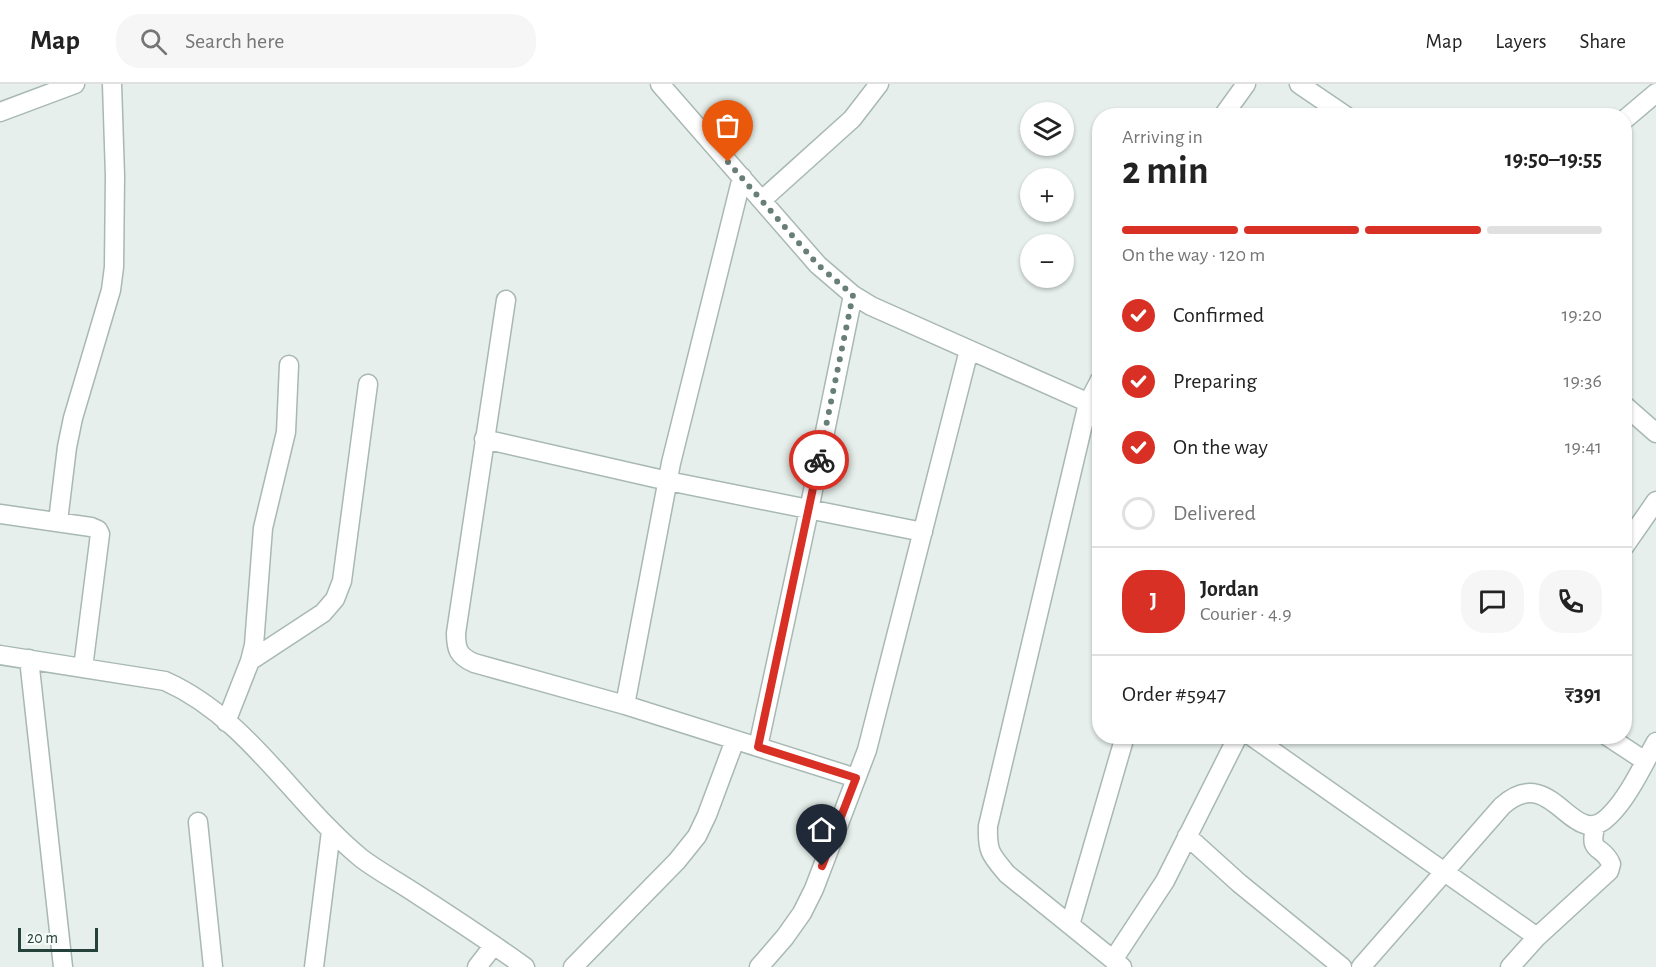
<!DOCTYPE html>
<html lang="en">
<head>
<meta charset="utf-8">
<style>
	:root { --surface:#fff; --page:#f6f6f6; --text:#222; --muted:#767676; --line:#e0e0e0; --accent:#d93025 }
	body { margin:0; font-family:"Alegreya Sans",sans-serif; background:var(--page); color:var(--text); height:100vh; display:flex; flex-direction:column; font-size:22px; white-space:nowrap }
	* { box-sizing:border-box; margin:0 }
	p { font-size:20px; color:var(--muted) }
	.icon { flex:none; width:33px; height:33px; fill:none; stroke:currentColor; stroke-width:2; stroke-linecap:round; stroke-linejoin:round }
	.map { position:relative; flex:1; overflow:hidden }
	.side { position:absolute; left:1092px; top:24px; width:540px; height:636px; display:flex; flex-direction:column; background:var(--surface); border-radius:24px; box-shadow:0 2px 4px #0004 }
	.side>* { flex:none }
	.fabs { position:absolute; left:1020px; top:18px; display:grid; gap:12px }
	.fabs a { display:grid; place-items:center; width:54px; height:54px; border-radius:50%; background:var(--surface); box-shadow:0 2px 4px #0004; font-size:30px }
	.scale { position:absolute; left:18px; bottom:15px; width:80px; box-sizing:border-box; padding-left:6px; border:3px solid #24423a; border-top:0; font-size:16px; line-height:21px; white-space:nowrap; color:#24423a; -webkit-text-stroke:4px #f7fbf9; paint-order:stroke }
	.pin { position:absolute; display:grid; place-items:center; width:51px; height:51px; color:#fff; margin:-62px -26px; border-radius:50% 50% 50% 0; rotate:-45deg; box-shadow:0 0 6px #0007 }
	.pin .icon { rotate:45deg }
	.courier { position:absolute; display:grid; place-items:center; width:60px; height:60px; margin:-30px; border:4px solid #d93025; border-radius:50%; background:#fff; color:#222; box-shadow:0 2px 8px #0007 }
	.headline em { font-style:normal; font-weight:600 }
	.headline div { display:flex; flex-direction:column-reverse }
	.headline { display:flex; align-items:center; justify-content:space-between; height:102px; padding:0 30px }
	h1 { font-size:39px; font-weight:600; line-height:45px }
	.bar { display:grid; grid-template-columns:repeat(4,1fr); gap:9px 6px; align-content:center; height:72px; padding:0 30px }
	.bar i { height:8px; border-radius:4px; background:var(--line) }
	.bar .selected { background:var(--accent) }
	.bar p { grid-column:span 4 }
	.line { display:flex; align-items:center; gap:15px; padding:0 30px; border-top:2px solid var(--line) }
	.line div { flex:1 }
	.round { display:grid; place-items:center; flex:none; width:63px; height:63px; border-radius:24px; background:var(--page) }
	ol { padding:0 30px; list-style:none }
	li { display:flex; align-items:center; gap:18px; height:66px }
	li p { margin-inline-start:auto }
	li .icon { padding:6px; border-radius:50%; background:var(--accent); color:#fff; stroke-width:4 }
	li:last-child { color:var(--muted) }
	li i { width:33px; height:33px; border:3px solid var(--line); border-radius:50% }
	header { display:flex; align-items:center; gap:36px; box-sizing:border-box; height:84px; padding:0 30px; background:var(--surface); border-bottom:2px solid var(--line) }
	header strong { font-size:28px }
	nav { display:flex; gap:33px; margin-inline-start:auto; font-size:21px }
	.search { width:420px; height:54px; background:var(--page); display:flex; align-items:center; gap:15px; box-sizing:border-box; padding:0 21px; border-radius:24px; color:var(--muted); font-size:22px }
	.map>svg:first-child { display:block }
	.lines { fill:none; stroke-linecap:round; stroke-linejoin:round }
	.minor-casing { stroke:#a8b8b2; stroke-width:21 }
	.minor { stroke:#fff; stroke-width:18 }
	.done { stroke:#687f78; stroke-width:6; stroke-dasharray:0 10.8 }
	.route { stroke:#d93025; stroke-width:8 }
</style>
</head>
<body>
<header>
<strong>Map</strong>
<div class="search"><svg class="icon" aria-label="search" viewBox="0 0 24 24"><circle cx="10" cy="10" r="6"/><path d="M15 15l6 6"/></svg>Search here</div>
<nav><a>Map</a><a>Layers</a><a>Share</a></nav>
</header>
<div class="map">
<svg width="1656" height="883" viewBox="0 0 1656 883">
	<rect width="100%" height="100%" fill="#e6efeb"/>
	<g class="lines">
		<defs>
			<path id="minor" d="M 660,0 L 818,181 L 853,211 L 871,222 L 1098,323
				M 1299,0 L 1346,32
				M 0,28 L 75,0
				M 1223,32 L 1246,0
				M 1624,36 L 1656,9
				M 762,116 L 852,35 L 879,0
				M 506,216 L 456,549 C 456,565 458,572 474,579 L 625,621 L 856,694
				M 1100,296 L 1088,319 L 988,742 C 987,768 991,771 1007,790 L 1122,883
				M 1624,321 L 1656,349
				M 484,355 L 668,397 L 923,448
				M 0,430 L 91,443 L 98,446 L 100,450 L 83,584
				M 58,437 L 67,363 L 73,334 L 111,206 L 114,183 L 115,92 L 112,0
				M 1624,463 L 1656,417
				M 0,571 L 165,597 C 248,634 293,718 361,774 C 378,787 397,797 415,809 C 452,833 489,857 525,883
				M 29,575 L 63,883
				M 250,577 L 323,529 L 335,515 L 342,497 L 368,300
				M 625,621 L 671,379 L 742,93
				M 226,638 L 250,577 L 254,561 L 263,444 L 286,348 L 289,281
				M 1251,652 L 1537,853
				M 1607,652 L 1645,677
				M 758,663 L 809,426 L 853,211
				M 198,738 L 213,883
				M 1187,752 L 1239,799 L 1342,883
				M 1070,841 L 1125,652
				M 1113,876 L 1165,797 L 1238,652
				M 314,883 L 331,747
				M 477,883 L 494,861
				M 573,883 L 677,777 L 697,752 L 707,731 L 735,656
				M 759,883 L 785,853 L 802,829 L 814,805 L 867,666 L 969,266
				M 1361,883 L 1502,722 C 1553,676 1572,770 1609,732 C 1628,714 1643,681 1656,658
				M 1510,883 L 1537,853 L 1609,787 L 1611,780 C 1603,760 1587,771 1596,741"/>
		</defs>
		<use href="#minor" class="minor-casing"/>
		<use href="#minor" class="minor"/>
	</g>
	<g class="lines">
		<path class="done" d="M 728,78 L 818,181 L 853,211 L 819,376"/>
		<path class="route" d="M 819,376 L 758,663 L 856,694 L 822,782"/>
	</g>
</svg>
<div class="fabs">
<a><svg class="icon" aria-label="layers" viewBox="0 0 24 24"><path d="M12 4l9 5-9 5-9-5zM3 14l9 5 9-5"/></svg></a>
<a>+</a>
<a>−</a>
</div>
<div class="scale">20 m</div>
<div class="pin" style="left:728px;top:78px;background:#ea580c"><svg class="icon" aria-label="bag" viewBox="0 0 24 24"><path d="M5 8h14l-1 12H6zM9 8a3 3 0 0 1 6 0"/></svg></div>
<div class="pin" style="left:822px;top:782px;background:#1f2937"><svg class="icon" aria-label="home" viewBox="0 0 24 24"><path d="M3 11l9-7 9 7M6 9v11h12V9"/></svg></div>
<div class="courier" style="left:819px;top:376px"><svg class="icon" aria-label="bike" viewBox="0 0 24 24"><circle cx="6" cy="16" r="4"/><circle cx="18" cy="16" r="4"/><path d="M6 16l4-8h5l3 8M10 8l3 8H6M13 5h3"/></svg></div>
<section class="side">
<div class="headline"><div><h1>2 min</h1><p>Arriving in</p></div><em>19:50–19:55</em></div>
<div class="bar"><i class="selected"></i><i class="selected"></i><i class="selected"></i><i></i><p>On the way · 120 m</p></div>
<ol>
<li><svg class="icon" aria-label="check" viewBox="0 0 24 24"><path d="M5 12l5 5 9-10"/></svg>Confirmed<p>19:20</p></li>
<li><svg class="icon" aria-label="check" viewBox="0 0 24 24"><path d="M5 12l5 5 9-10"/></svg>Preparing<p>19:36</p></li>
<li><svg class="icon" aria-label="check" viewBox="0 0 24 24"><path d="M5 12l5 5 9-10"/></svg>On the way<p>19:41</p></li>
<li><i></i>Delivered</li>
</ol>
<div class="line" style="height:108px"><b class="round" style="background:var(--accent);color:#fff">J</b><div><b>Jordan</b><p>Courier · 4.9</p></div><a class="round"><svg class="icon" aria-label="chat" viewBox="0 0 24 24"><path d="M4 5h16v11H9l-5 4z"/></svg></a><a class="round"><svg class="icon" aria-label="phone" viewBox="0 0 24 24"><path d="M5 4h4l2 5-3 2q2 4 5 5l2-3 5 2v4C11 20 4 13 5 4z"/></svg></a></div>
<div class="line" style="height:78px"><div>Order #5947</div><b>₹391</b></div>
</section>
</div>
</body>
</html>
